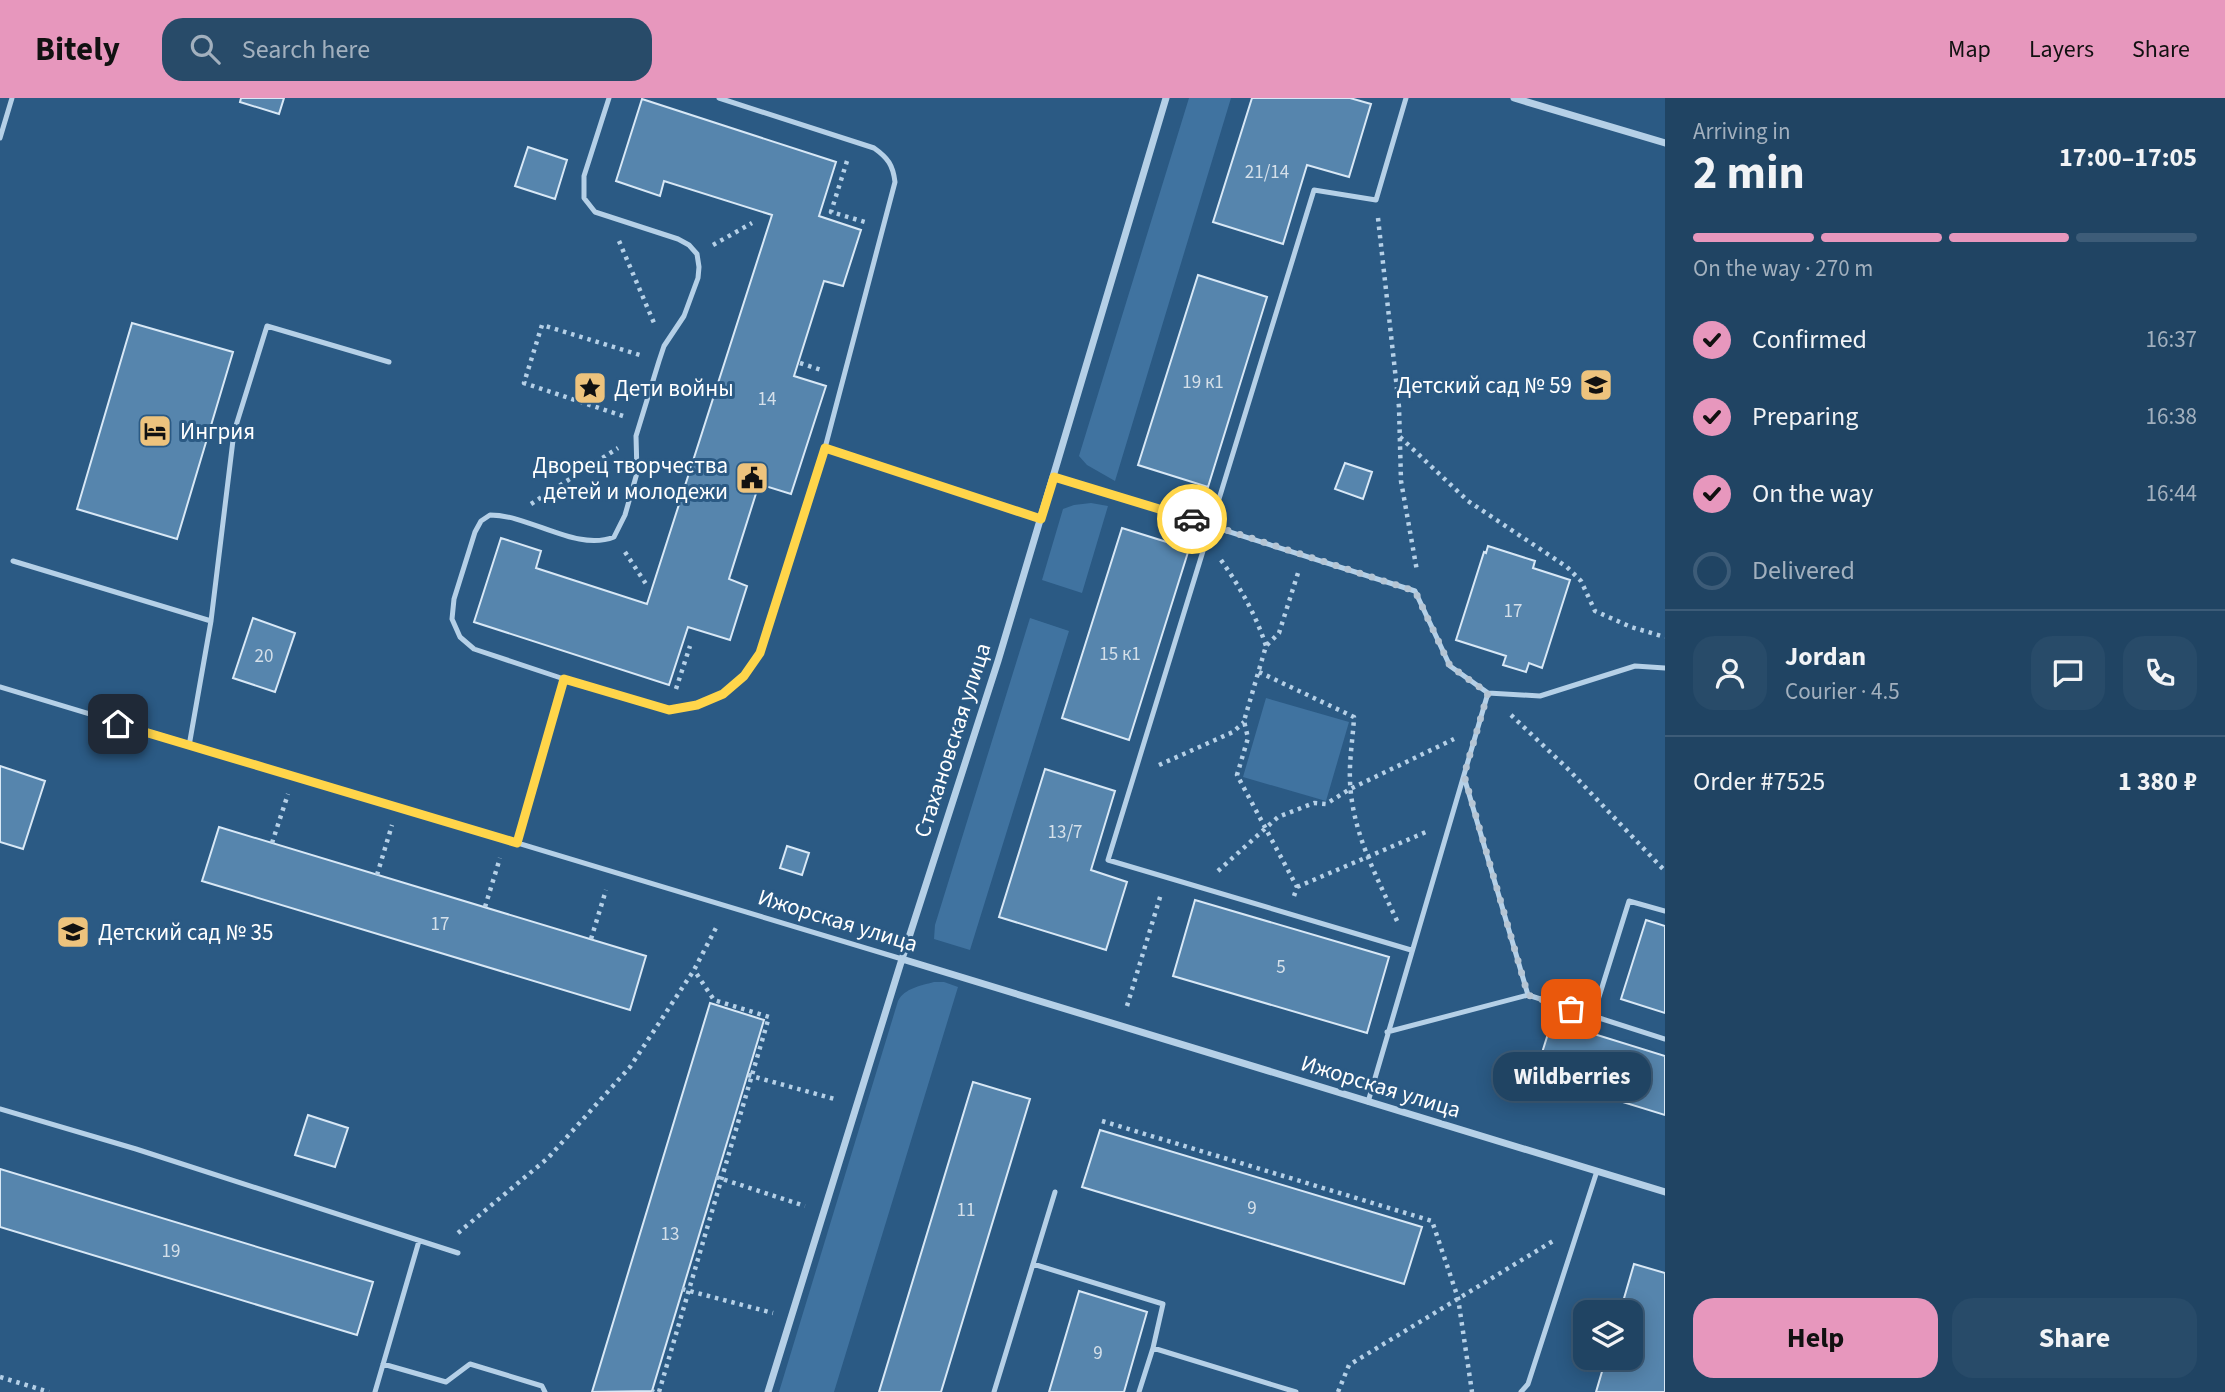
<!DOCTYPE html>
<html lang="en">
<head>
<meta charset="utf-8">
<style>
	:root { --surface:#204463; --page:#284b69; --text:#f1f3f6; --muted:#a2b0be; --line:#3d5c78; --accent:#e797bd }
	body { margin:0; font-family:"Source Sans 3",sans-serif; background:var(--page); color:var(--text); height:100vh; display:flex; flex-direction:column; font-size:26px; white-space:nowrap }
	* { box-sizing:border-box; margin:0 }
	p { font-size:23px; color:var(--muted) }
	.icon { flex:none; width:38px; height:38px; fill:none; stroke:currentColor; stroke-width:2; stroke-linecap:round; stroke-linejoin:round }
	.map { position:relative; flex:1; overflow:hidden }
	.panel { display:flex; flex-direction:column; background:var(--surface); width:560px }
	.panel>* { flex:none }
	.buttons { position:absolute; left:1573px; top:1202px; display:grid; gap:14px }
	.buttons a { display:grid; place-items:center; width:70px; height:70px; border-radius:14px; background:var(--surface); box-shadow:0 4px 18px #0003,0 0 0 2px var(--line); font-size:35px }
	.pin { position:absolute; display:grid; place-items:center; width:60px; height:60px; color:#fff; margin:-30px; border-radius:14px; box-shadow:0 4px 10px #0006 }
	.courier { position:absolute; display:grid; place-items:center; width:70px; height:70px; margin:-35px; border:5px solid #ffd54a; border-radius:50%; background:#fff; color:#222; box-shadow:0 2px 9px #0007 }
	.bubble { position:absolute; height:49px; border-radius:21px; background:var(--surface); box-shadow:0 4px 18px #0003,0 0 0 2px var(--line); font-size:23px; font-weight:700; line-height:49px; text-align:center }
	.headline em { font-style:normal; font-weight:700 }
	.headline div { display:flex; flex-direction:column-reverse }
	.headline { display:flex; align-items:center; justify-content:space-between; height:119px; padding:0 28px }
	h1 { font-size:46px; font-weight:700; line-height:52px }
	.bar { display:grid; grid-template-columns:repeat(4,1fr); gap:10px 7px; align-content:center; height:84px; padding:0 28px }
	.bar i { height:9px; border-radius:5px; background:var(--line) }
	.bar .selected { background:var(--accent) }
	.bar p { grid-column:span 4 }
	.line { display:flex; align-items:center; gap:18px; padding:0 28px; border-top:2px solid var(--line) }
	.line div { flex:1 }
	.round { display:grid; place-items:center; flex:none; width:74px; height:74px; border-radius:21px; background:var(--page) }
	ol { padding:0 28px; list-style:none }
	li { display:flex; align-items:center; gap:21px; height:77px }
	li p { margin-inline-start:auto }
	li .icon { padding:7px; border-radius:50%; background:var(--accent); color:#111; stroke-width:4 }
	li:last-child { color:var(--muted) }
	li i { width:38px; height:38px; border:4px solid var(--line); border-radius:50% }
	.button { display:flex; gap:14px; margin-top:auto; padding:14px 28px }
	.button a { flex:1; height:80px; border-radius:21px; background:var(--accent); color:#111; font-size:28px; font-weight:700; line-height:80px; text-align:center }
	.button a+a { background:var(--page); color:var(--text) }
	header { display:flex; align-items:center; gap:42px; box-sizing:border-box; height:98px; padding:0 35px; background:var(--accent); color:#111 }
	header strong { font-size:33px }
	nav { display:flex; gap:38px; margin-inline-start:auto; font-size:24px }
	.search { width:490px; height:63px; background:var(--page); display:flex; align-items:center; gap:18px; box-sizing:border-box; padding:0 24px; border-radius:21px; color:var(--muted); font-size:26px }
	main { display:flex; flex:1; min-height:0 }
	.map>svg:first-child { display:block }
	.green { fill:#4073a0 }
	.building { fill:#5685ad; stroke:#d8e8f6; stroke-width:2 }
	.lines { fill:none; stroke-linecap:round; stroke-linejoin:round }
	.path { stroke:#b5d0e7; stroke-width:4.5; stroke-dasharray:3.5 5; stroke-linecap:butt }
	.lane { stroke:#b5d0e7; stroke-width:5 }
	.street { stroke:#b5d0e7; stroke-width:7 }
	.done { stroke:#b5c5d4; stroke-width:7; stroke-dasharray:0 12.6 }
	.route { stroke:#ffd54a; stroke-width:9 }
	.labels { text-anchor:middle; stroke-width:6; stroke-linejoin:round; paint-order:stroke }
	.number-label { font-size:19px; fill:#d5e0ea }
	.poi-label { font-size:23px; fill:#fff; stroke:#2b5a84; text-anchor:start }
	.street-label { font-size:23px; fill:#fff; stroke:#2b5a84 }
</style>
</head>
<body>
<header>
<strong>Bitely</strong>
<div class="search"><svg class="icon" aria-label="search" viewBox="0 0 24 24"><circle cx="10" cy="10" r="6"/><path d="M15 15l6 6"/></svg>Search here</div>
<nav><a>Map</a><a>Layers</a><a>Share</a></nav>
</header>
<main>
<div class="map">
<svg width="1665" height="1294" viewBox="0 0 1665 1294">
	<rect width="100%" height="100%" fill="#2b5a84"/>
	<path class="green" d="M 1189,0 L 1231,0 L 1115,383 L 1087,367 L 1079,358 Z
		M 1091,405 L 1108,408 L 1082,495 L 1042,482 L 1063,411 L 1074,407 Z
		M 1030,520 L 1069,533 L 970,852 L 934,841 L 935,827 Z
		M 1266,600 L 1349,624 L 1326,703 L 1243,679 Z
		M 934,884 L 944,884 L 958,889 L 834,1294 L 779,1294 L 898,903 C 905,890 920,888 934,884 Z"/>
	<path class="building" d="M 241,0 L 284,0 L 279,16 L 240,4 Z
		M 1252,0 L 1350,0 L 1371,6 L 1349,79 L 1307,67 L 1283,146 L 1213,124 Z
		M 642,1 L 836,64 L 819,118 L 861,132 L 843,188 L 824,183 L 794,278 L 826,288 L 791,396 L 759,386 L 729,481 L 747,488 L 730,542 L 688,529 L 669,587 L 474,524 L 501,440 L 541,453 L 536,470 L 647,506 L 772,117 L 664,83 L 660,98 L 616,83 Z
		M 528,49 L 567,62 L 555,101 L 515,88 Z
		M 1198,177 L 1267,199 L 1208,389 L 1138,367 Z
		M 132,225 L 233,254 L 177,441 L 77,411 Z
		M 1345,365 L 1372,374 L 1363,401 L 1335,391 Z
		M 1122,430 L 1189,451 L 1129,642 L 1062,620 Z
		M 1488,448 L 1535,463 L 1533,470 L 1570,482 L 1542,570 L 1529,565 L 1526,574 L 1503,567 L 1506,558 L 1456,542 L 1484,454 L 1486,455 Z
		M 253,520 L 295,535 L 275,594 L 233,580 Z
		M 0,668 L 45,683 L 23,751 L 0,744 Z
		M 1045,671 L 1115,693 L 1091,772 L 1127,784 L 1106,852 L 999,819 Z
		M 219,729 L 646,858 L 630,912 L 202,783 Z
		M 787,748 L 809,755 L 802,777 L 780,770 Z
		M 1195,802 L 1389,859 L 1367,935 L 1173,878 Z
		M 1646,822 L 1665,828 L 1665,915 L 1621,901 Z
		M 710,905 L 764,922 L 652,1293 L 592,1294 Z
		M 1552,923 L 1665,958 L 1665,1017 L 1535,977 Z
		M 973,984 L 1030,1001 L 941,1294 L 879,1294 Z
		M 308,1017 L 348,1030 L 335,1069 L 295,1057 Z
		M 1100,1032 L 1422,1129 L 1404,1186 L 1082,1089 Z
		M 0,1071 L 373,1184 L 357,1237 L 0,1129 Z
		M 1634,1166 L 1665,1175 L 1665,1294 L 1596,1294 L 1606,1260 L 1631,1260 L 1631,1214 L 1620,1214 Z
		M 1079,1193 L 1147,1214 L 1124,1294 L 1049,1294 Z"/>
	<g class="lines">
		<path class="path" d="M 847,63 L 831,114 L 865,124
			M 1378,120 L 1399,309 L 1401,383 L 1417,473
			M 619,143 L 654,225
			M 713,147 L 752,125
			M 800,265 L 824,273
			M 623,318 L 524,285 L 542,227 L 640,257
			M 1400,339 L 1468,403 L 1567,469 L 1581,483 L 1595,513 L 1631,529 L 1665,539
			M 531,406 L 618,350
			M 625,454 L 648,489
			M 1221,462 C 1240,489 1256,517 1266,548
			M 1259,574 L 1354,619 C 1353,640 1349,662 1350,683 C 1352,735 1377,779 1398,825
			M 676,591 L 690,548
			M 1511,617 L 1567,670 L 1665,773
			M 1159,667 L 1233,634 L 1244,624
			M 272,745 L 288,696
			M 1218,773 L 1278,719 L 1314,705 L 1326,706 L 1350,691 L 1454,641
			M 377,777 L 392,727
			M 1297,789 L 1426,734
			M 1294,798 L 1297,789 L 1237,677 L 1248,640 L 1244,623 L 1266,548 L 1279,535 L 1298,475
			M 485,809 L 500,760
			M 591,841 L 606,792
			M 1127,908 L 1161,796
			M 748,977 L 838,1002
			M 1102,1023 L 1432,1123 L 1458,1200 L 1472,1294
			M 716,1079 L 805,1108
			M 458,1135 L 548,1060 L 630,969 L 694,872 L 718,826
			M 682,1191 L 773,1215
			M 0,1279 L 49,1294
			M 652,1293 L 654,1294
			M 659,1294 L 769,919 L 714,902 L 694,872
			M 1338,1294 L 1349,1267 L 1553,1143"/>
		<path class="lane" d="M 609,0 L 584,78 L 584,100 L 595,114 L 678,141 L 689,147 L 697,156 L 699,169 L 698,180 L 684,218 L 664,248 L 659,263 L 636,338 L 637,375 L 625,417 L 614,439 C 576,454 531,417 490,417 L 481,423 L 475,434 L 454,501 L 452,521 L 460,539 L 474,551 L 564,581 L 669,612 L 697,607 L 723,596 L 744,578 L 760,555 L 825,350 L 895,84 C 893,67 888,60 874,50 L 719,0
			M 1406,0 L 1376,102 L 1314,92 L 1108,762 L 1411,852
			M 0,40 L 12,0
			M 825,350 L 1041,421
			M 1054,378 L 1415,493 L 1450,568 L 1488,595 L 1368,1004
			M 13,463 L 211,523
			M 0,589 L 902,861
			M 1488,595 L 1540,598 L 1635,568 L 1665,570
			M 189,648 L 211,523 L 234,334 L 267,228 L 389,264
			M 1464,679 L 1528,897
			M 517,745 L 564,581
			M 1593,918 L 1665,941
			M 1387,934 L 1528,897 L 1593,918 L 1629,803 L 1665,813
			M 0,1011 L 136,1051 L 458,1155
			M 1033,1166 L 1163,1206 L 1153,1250 L 1139,1294
			M 1153,1250 L 1296,1294
			M 383,1266 L 446,1284 L 470,1266 L 542,1288 L 545,1294
			M 375,1294 L 419,1143
			M 994,1294 L 1055,1094
			M 1521,1294 L 1528,1286 L 1597,1073"/>
		<path class="street" d="M 1514,0 L 1665,45
			M 902,861 L 1665,1094
			M 768,1294 L 902,861 L 998,563 L 1166,0"/>
	</g>
	<g class="lines">
		<path class="done" d="M 1192,421 L 1415,493 L 1450,568 L 1488,595 L 1464,677 L 1528,897 L 1571,911"/>
		<path class="route" d="M 118,626 L 517,745 L 564,581 L 669,612 L 697,607 L 723,596 L 744,578 L 760,555 L 825,350 L 1041,421 L 1054,379 L 1192,421"/>
	</g>
	<defs>
		<symbol id="school-square" viewBox="-11 -11 22 22"><rect x="-9" y="-9" width="18" height="18" rx="4" fill="#edc37d" stroke="#2b5a84"/><path d="M0-5L7-2L0 1L-7-2ZM-4 1L0 2.5L4 1V4Q0 6-4 4Z" fill="#111"/></symbol>
		<symbol id="sight-square" viewBox="-11 -11 22 22"><rect x="-9" y="-9" width="18" height="18" rx="4" fill="#edc37d" stroke="#2b5a84"/><path d="M0-6L1.8-2.2L6-1.7L2.9 1.2L3.7 5.4L0 3.3L-3.7 5.4L-2.9 1.2L-6-1.7L-1.8-2.2Z" fill="#111"/></symbol>
		<symbol id="hotel-square" viewBox="-11 -11 22 22"><rect x="-9" y="-9" width="18" height="18" rx="4" fill="#edc37d" stroke="#2b5a84"/><path d="M-6-4.5h1.5V1H6V5H4.5V3h-9V5H-6ZM-4 0a1.8 1.8 0 1 1 3.6 0ZM.5 0V-2.5h3Q6-2.5 6 0Z" fill="#111"/></symbol>
		<symbol id="civic-square" viewBox="-11 -11 22 22"><rect x="-9" y="-9" width="18" height="18" rx="4" fill="#edc37d" stroke="#2b5a84"/><path d="M-.6-6.5H3V-4.5H.6V-3L4-1V1h2V6H-6V1h2V-1L-.6-3ZM-1.2 2.5V6h2.4V2.5Z" fill="#111"/></symbol>
	</defs>
	<g fill-rule="evenodd">
		<use href="#school-square" x="1577" y="268" width="38" height="38"/>
		<use href="#sight-square" x="571" y="271" width="38" height="38"/>
		<use href="#hotel-square" x="136" y="314" width="38" height="38"/>
		<use href="#civic-square" x="733" y="361" width="38" height="38"/>
		<use href="#school-square" x="54" y="815" width="38" height="38"/>
	</g>
	<g class="labels">
		<g class="number-label">
			<text x="1267" y="80">21/14</text>
			<text x="1203" y="290">19 к1</text>
			<text x="767" y="307">14</text>
			<text x="1513" y="519">17</text>
			<text x="1120" y="562">15 к1</text>
			<text x="264" y="564">20</text>
			<text x="1065" y="740">13/7</text>
			<text x="440" y="832">17</text>
			<text x="1281" y="875">5</text>
			<text x="1252" y="1116">9</text>
			<text x="966" y="1118">11</text>
			<text x="670" y="1142">13</text>
			<text x="171" y="1159">19</text>
			<text x="1098" y="1261">9</text>
		</g>
		<g class="poi-label">
			<text x="1572" y="295" text-anchor="end">Детский сад № 59</text>
			<text x="614" y="298">Дети войны</text>
			<text x="180" y="341">Ингрия</text>
			<text x="728" y="375" text-anchor="end">Дворец творчества<tspan x="728" dy="26">детей и молодежи</tspan></text>
			<text x="98" y="842">Детский сад № 35</text>
		</g>
		<g class="street-label">
			<text transform="translate(952 642) rotate(-72)" y="8">Стахановская улица</text>
			<text transform="translate(838 822) rotate(17)" y="8">Ижорская улица</text>
			<text transform="translate(1381 988) rotate(17)" y="8">Ижорская улица</text>
		</g>
	</g>
</svg>
<div class="buttons">
<a><svg class="icon" aria-label="layers" viewBox="0 0 24 24"><path d="M12 4l9 5-9 5-9-5zM3 14l9 5 9-5"/></svg></a>
</div>
<div class="pin" style="left:1571px;top:911px;background:#ea580c"><svg class="icon" aria-label="bag" viewBox="0 0 24 24"><path d="M5 8h14l-1 12H6zM9 8a3 3 0 0 1 6 0"/></svg></div>
<div class="pin" style="left:118px;top:626px;background:#1f2937"><svg class="icon" aria-label="home" viewBox="0 0 24 24"><path d="M3 11l9-7 9 7M6 9v11h12V9"/></svg></div>
<div class="courier" style="left:1192px;top:421px"><svg class="icon" aria-label="car" viewBox="0 0 24 24"><path d="M5 17H2v-5l4-1 3-4h7l3 4 3 1v5h-3M9 17h6M6 11h13"/><circle cx="7" cy="17" r="2"/><circle cx="17" cy="17" r="2"/></svg></div>
<div class="bubble" style="left:1493px;top:954px;width:158px">Wildberries</div>
</div>
<section class="panel">
<div class="headline"><div><h1>2 min</h1><p>Arriving in</p></div><em>17:00–17:05</em></div>
<div class="bar"><i class="selected"></i><i class="selected"></i><i class="selected"></i><i></i><p>On the way · 270 m</p></div>
<ol>
<li><svg class="icon" aria-label="check" viewBox="0 0 24 24"><path d="M5 12l5 5 9-10"/></svg>Confirmed<p>16:37</p></li>
<li><svg class="icon" aria-label="check" viewBox="0 0 24 24"><path d="M5 12l5 5 9-10"/></svg>Preparing<p>16:38</p></li>
<li><svg class="icon" aria-label="check" viewBox="0 0 24 24"><path d="M5 12l5 5 9-10"/></svg>On the way<p>16:44</p></li>
<li><i></i>Delivered</li>
</ol>
<div class="line" style="height:126px"><a class="round"><svg class="icon" aria-label="person" viewBox="0 0 24 24"><circle cx="12" cy="8" r="4"/><path d="M4 21q1-7 8-7t8 7"/></svg></a><div><b>Jordan</b><p>Courier · 4.5</p></div><a class="round"><svg class="icon" aria-label="chat" viewBox="0 0 24 24"><path d="M4 5h16v11H9l-5 4z"/></svg></a><a class="round"><svg class="icon" aria-label="phone" viewBox="0 0 24 24"><path d="M5 4h4l2 5-3 2q2 4 5 5l2-3 5 2v4C11 20 4 13 5 4z"/></svg></a></div>
<div class="line" style="height:91px"><div>Order #7525</div><b>1 380 ₽</b></div>
<div class="button"><a>Help</a><a>Share</a></div>
</section>
</main>
</body>
</html>
